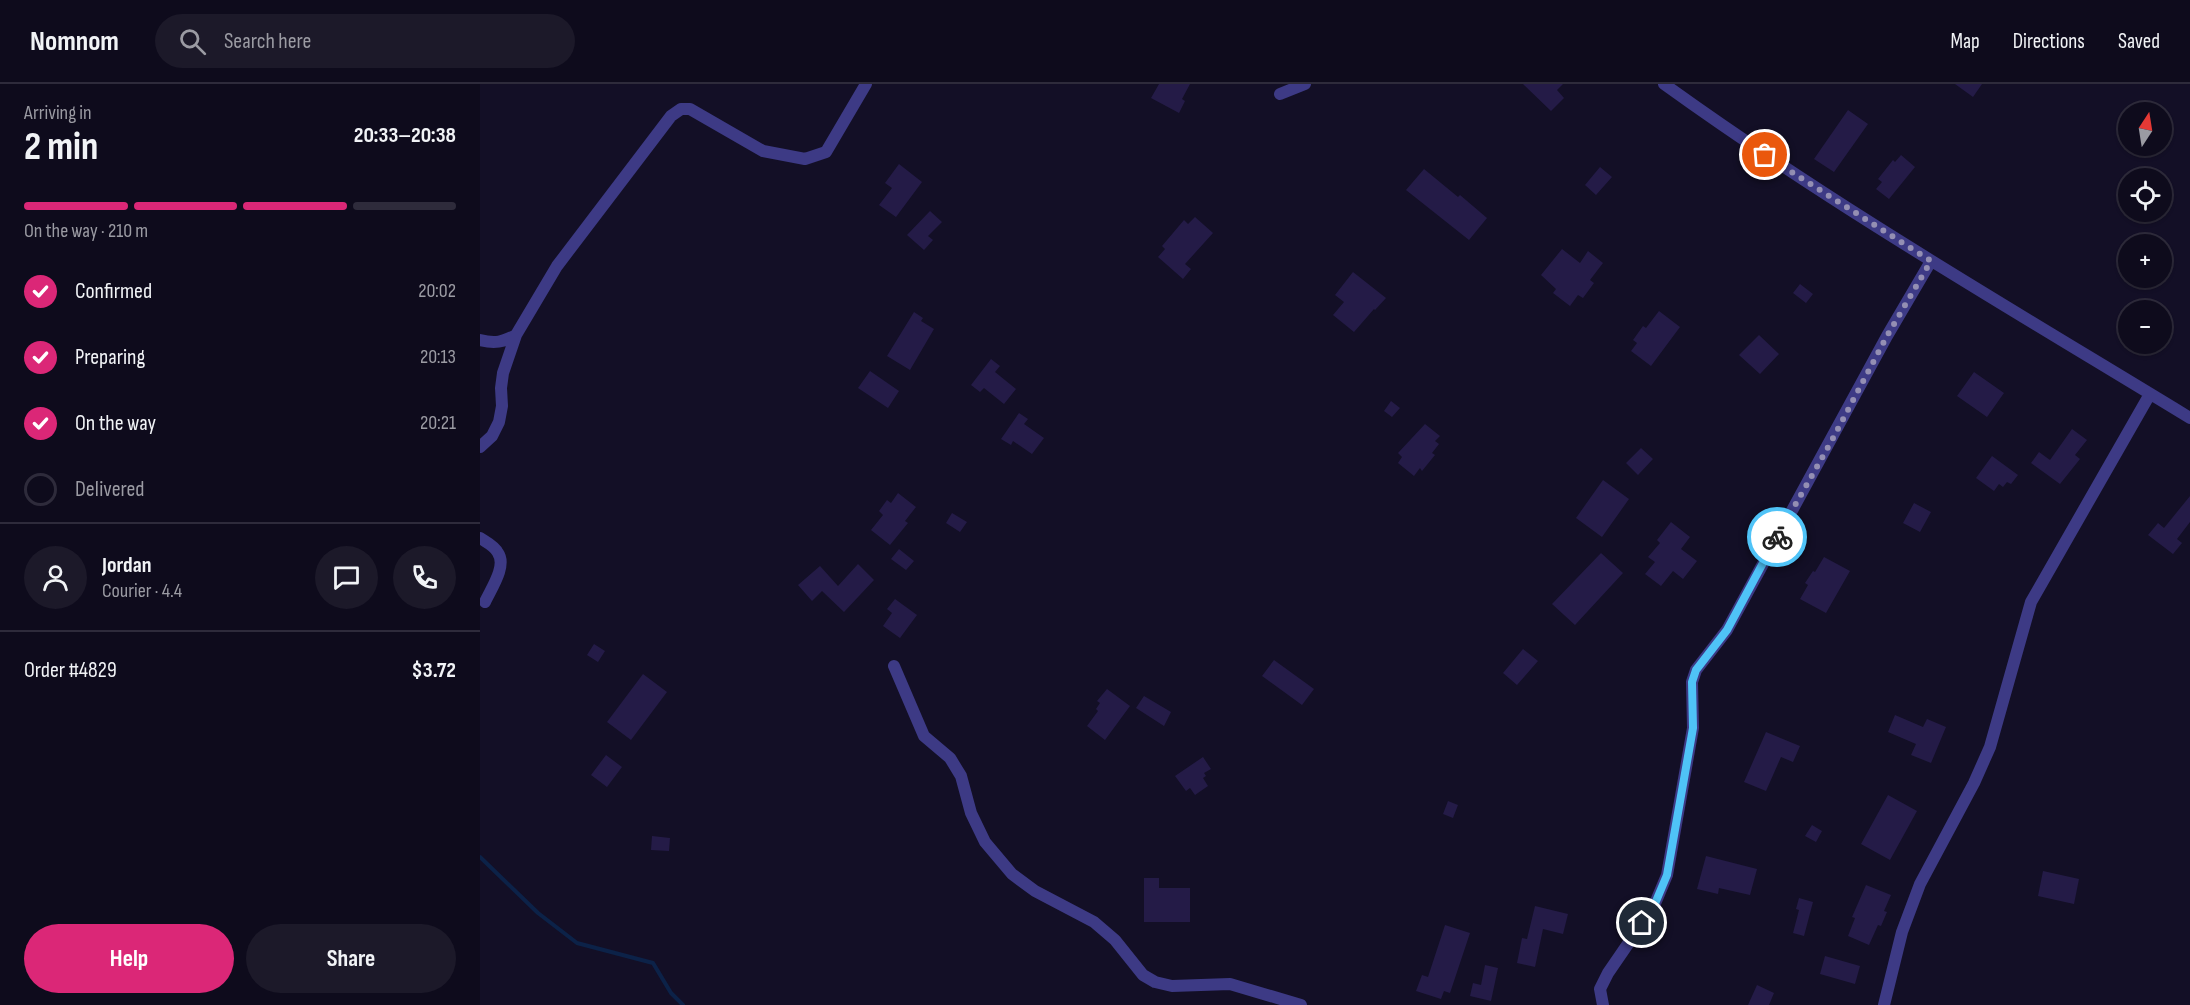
<!DOCTYPE html>
<html lang="en">
<head>
<meta charset="utf-8">
<style>
	:root { --surface:#0e0b1c; --page:#1c1929; --text:#f1f3f6; --muted:#9b9ba3; --line:#2e2b3b; --accent:#db2777 }
	body { margin:0; font-family:"Sofia Sans Condensed",sans-serif; background:var(--page); color:var(--text); height:100vh; display:flex; flex-direction:column; font-size:22px; white-space:nowrap }
	* { box-sizing:border-box; margin:0 }
	p { font-size:20px; color:var(--muted) }
	.icon { flex:none; width:33px; height:33px; fill:none; stroke:currentColor; stroke-width:2; stroke-linecap:round; stroke-linejoin:round }
	.map { position:relative; flex:1; overflow:hidden }
	.side { display:flex; flex-direction:column; background:var(--surface); width:480px }
	.side>* { flex:none }
	.needle { width:39px; rotate:12deg }
	.controls { position:absolute; left:1638px; top:18px; display:grid; gap:12px }
	.controls a { display:grid; place-items:center; width:54px; height:54px; border-radius:50%; background:var(--surface); box-shadow:0 2px 4px #0004,0 0 0 2px var(--line); font-size:30px }
	.pin { position:absolute; display:grid; place-items:center; width:51px; height:51px; color:#fff; margin:-26px; border:3px solid #fff; border-radius:50%; box-shadow:0 2px 6px #0007 }
	.courier { position:absolute; display:grid; place-items:center; width:60px; height:60px; margin:-30px; border:4px solid #4fc3f7; border-radius:50%; background:#fff; color:#222; box-shadow:0 2px 8px #0007 }
	.headline em { font-style:normal; font-weight:700 }
	.headline div { display:flex; flex-direction:column-reverse }
	.headline { display:flex; align-items:center; justify-content:space-between; height:102px; padding:0 24px }
	h1 { font-size:39px; font-weight:700; line-height:45px }
	.bar { display:grid; grid-template-columns:repeat(4,1fr); gap:9px 6px; align-content:center; height:72px; padding:0 24px }
	.bar i { height:8px; border-radius:4px; background:var(--line) }
	.bar .on { background:var(--accent) }
	.bar p { grid-column:span 4 }
	.line { display:flex; align-items:center; gap:15px; padding:0 24px; border-top:2px solid var(--line) }
	.line div { flex:1 }
	.round { display:grid; place-items:center; flex:none; width:63px; height:63px; border-radius:32px; background:var(--page) }
	ol { padding:0 24px; list-style:none }
	li { display:flex; align-items:center; gap:18px; height:66px }
	li p { margin-inline-start:auto }
	li .icon { padding:6px; border-radius:50%; background:var(--accent); color:#fff; stroke-width:4 }
	li:last-child { color:var(--muted) }
	li i { width:33px; height:33px; border:3px solid var(--line); border-radius:50% }
	.button { display:flex; gap:12px; margin-top:auto; padding:12px 24px }
	.button a { flex:1; height:69px; border-radius:36px; background:var(--accent); color:#fff; font-size:24px; font-weight:700; line-height:69px; text-align:center }
	.button a+a { background:var(--page); color:var(--text) }
	header { display:flex; align-items:center; gap:36px; box-sizing:border-box; height:84px; padding:0 30px; background:var(--surface); border-bottom:2px solid var(--line) }
	header strong { font-size:28px }
	nav { display:flex; gap:33px; margin-inline-start:auto; font-size:21px }
	.search { width:420px; height:54px; background:var(--page); display:flex; align-items:center; gap:15px; box-sizing:border-box; padding:0 21px; border-radius:33px; color:var(--muted); font-size:22px }
	main { display:flex; flex:1; min-height:0 }
	.map>svg:first-child { display:block }
	.lines { fill:none; stroke-linecap:round; stroke-linejoin:round }
	.stream { stroke:#0c2248; stroke-width:4 }
	.building { fill:#241b47 }
	.street { stroke:#3d3a85; stroke-width:12 }
	.done { stroke:#948fb3; stroke-width:6; stroke-dasharray:0 10.8 }
	.route { stroke:#4fc3f7; stroke-width:8 }
</style>
</head>
<body>
<header>
<strong>Nomnom</strong>
<div class="search"><svg class="icon" aria-label="search" viewBox="0 0 24 24"><circle cx="10" cy="10" r="6"/><path d="M15 15l6 6"/></svg>Search here</div>
<nav><a>Map</a><a>Directions</a><a>Saved</a></nav>
</header>
<main>
<section class="side">
<div class="headline"><div><h1>2 min</h1><p>Arriving in</p></div><em>20:33–20:38</em></div>
<div class="bar"><i class="on"></i><i class="on"></i><i class="on"></i><i></i><p>On the way · 210 m</p></div>
<ol>
<li><svg class="icon" aria-label="check" viewBox="0 0 24 24"><path d="M5 12l5 5 9-10"/></svg>Confirmed<p>20:02</p></li>
<li><svg class="icon" aria-label="check" viewBox="0 0 24 24"><path d="M5 12l5 5 9-10"/></svg>Preparing<p>20:13</p></li>
<li><svg class="icon" aria-label="check" viewBox="0 0 24 24"><path d="M5 12l5 5 9-10"/></svg>On the way<p>20:21</p></li>
<li><i></i>Delivered</li>
</ol>
<div class="line" style="height:108px"><a class="round"><svg class="icon" aria-label="person" viewBox="0 0 24 24"><circle cx="12" cy="8" r="4"/><path d="M4 21q1-7 8-7t8 7"/></svg></a><div><b>Jordan</b><p>Courier · 4.4</p></div><a class="round"><svg class="icon" aria-label="chat" viewBox="0 0 24 24"><path d="M4 5h16v11H9l-5 4z"/></svg></a><a class="round"><svg class="icon" aria-label="phone" viewBox="0 0 24 24"><path d="M5 4h4l2 5-3 2q2 4 5 5l2-3 5 2v4C11 20 4 13 5 4z"/></svg></a></div>
<div class="line" style="height:78px"><div>Order #4829</div><b>$3.72</b></div>
<div class="button"><a>Help</a><a>Share</a></div>
</section>
<div class="map">
<svg width="1710" height="921" viewBox="0 0 1710 921">
	<rect width="100%" height="100%" fill="#130f26"/>
	<g class="lines">
		<path class="stream" d="M 0,773 L 58,829 L 97,859 L 173,879 L 191,909 L 203,921"/>
	</g>
	<path class="building" d="M 679,0 L 710,0 L 702,15 L 705,17 L 699,29 L 671,14 Z
		M 1043,0 L 1083,0 L 1077,6 L 1084,14 L 1071,27 Z
		M 1475,0 L 1502,0 L 1493,13 Z
		M 1368,26 L 1388,40 L 1354,88 L 1334,75 Z
		M 1421,71 L 1435,83 L 1409,115 L 1396,105 L 1402,98 L 1398,95 L 1413,76 L 1415,78 Z
		M 419,80 L 442,98 L 416,133 L 399,121 L 412,104 L 405,99 Z
		M 1120,83 L 1132,93 L 1116,111 L 1105,101 Z
		M 944,85 L 978,113 L 980,111 L 1007,134 L 989,156 L 926,106 Z
		M 450,127 L 462,138 L 448,152 L 453,156 L 444,166 L 427,151 Z
		M 715,133 L 733,149 L 705,180 L 711,185 L 703,195 L 678,173 L 685,165 L 682,162 L 704,136 L 708,140 Z
		M 1082,165 L 1100,179 L 1108,167 L 1123,179 L 1110,196 L 1114,199 L 1103,214 L 1098,211 L 1090,222 L 1073,209 L 1076,205 L 1061,191 Z
		M 873,188 L 906,214 L 895,226 L 894,225 L 874,248 L 853,231 L 864,218 L 855,211 Z
		M 1320,200 L 1333,210 L 1326,219 L 1313,209 Z
		M 1179,227 L 1200,243 L 1171,282 L 1151,267 L 1157,259 L 1153,256 L 1163,242 L 1166,244 Z
		M 434,228 L 443,234 L 441,237 L 454,245 L 430,286 L 407,272 Z
		M 1279,251 L 1299,270 L 1280,290 L 1259,271 Z
		M 511,275 L 520,282 L 515,288 L 536,305 L 524,320 L 504,304 L 500,308 L 491,301 Z
		M 390,287 L 419,307 L 408,324 L 378,304 Z
		M 1494,288 L 1524,309 L 1507,333 L 1477,312 Z
		M 911,317 L 920,324 L 912,333 L 904,327 Z
		M 539,329 L 548,335 L 544,340 L 564,354 L 552,370 L 533,357 L 531,361 L 521,355 Z
		M 945,340 L 960,352 L 955,357 L 959,360 L 952,369 L 955,371 L 942,387 L 940,384 L 934,392 L 918,379 L 922,373 L 918,369 Z
		M 1592,345 L 1607,356 L 1595,371 L 1600,375 L 1580,400 L 1551,379 L 1559,368 L 1570,376 Z
		M 1161,364 L 1173,375 L 1158,391 L 1146,379 Z
		M 1512,372 L 1538,391 L 1531,400 L 1527,398 L 1523,403 L 1519,400 L 1514,407 L 1496,394 Z
		M 1123,396 L 1149,415 L 1122,453 L 1096,434 Z
		M 418,409 L 436,423 L 425,437 L 428,439 L 410,461 L 391,446 L 403,431 L 399,427 L 407,416 L 411,419 Z
		M 1710,412 L 1710,438 L 1697,455 L 1702,459 L 1693,470 L 1668,451 L 1678,439 L 1684,444 Z
		M 1434,419 L 1451,428 L 1440,448 L 1423,439 Z
		M 472,429 L 487,438 L 480,448 L 466,439 Z
		M 1191,438 L 1210,453 L 1201,465 L 1217,477 L 1203,495 L 1193,487 L 1181,502 L 1165,490 L 1175,478 L 1168,473 L 1180,459 L 1177,456 Z
		M 419,465 L 434,477 L 426,486 L 411,475 Z
		M 1121,469 L 1143,489 L 1095,541 L 1072,520 Z
		M 1344,473 L 1370,487 L 1346,529 L 1320,515 L 1328,501 L 1325,499 L 1333,487 L 1335,488 Z
		M 378,480 L 394,496 L 364,528 L 342,507 L 332,517 L 318,501 L 340,482 L 358,502 Z
		M 415,515 L 437,531 L 420,554 L 403,542 L 412,529 L 407,525 Z
		M 114,560 L 125,567 L 118,578 L 107,571 Z
		M 1043,565 L 1058,577 L 1037,601 L 1023,589 Z
		M 794,576 L 834,605 L 822,621 L 782,592 Z
		M 163,590 L 187,608 L 151,656 L 127,638 Z
		M 627,605 L 650,622 L 625,656 L 607,642 L 618,627 L 616,625 L 620,619 L 617,617 Z
		M 664,612 L 691,628 L 684,642 L 656,624 Z
		M 1415,631 L 1443,643 L 1447,635 L 1466,643 L 1451,679 L 1431,671 L 1436,660 L 1408,648 Z
		M 1286,648 L 1320,662 L 1313,678 L 1301,673 L 1286,707 L 1264,698 Z
		M 126,671 L 142,683 L 127,703 L 111,691 Z
		M 723,673 L 731,685 L 724,689 L 726,692 L 723,694 L 728,702 L 715,711 L 710,704 L 706,707 L 695,692 Z
		M 1408,711 L 1437,727 L 1410,776 L 1381,760 Z
		M 968,717 L 978,721 L 973,734 L 963,730 Z
		M 1332,741 L 1342,747 L 1336,758 L 1325,752 Z
		M 172,752 L 190,754 L 189,767 L 171,766 Z
		M 1226,772 L 1277,785 L 1270,811 L 1239,804 L 1238,810 L 1217,805 Z
		M 1563,787 L 1599,795 L 1594,820 L 1558,812 Z
		M 664,794 L 679,794 L 679,804 L 710,804 L 710,838 L 664,838 Z
		M 1386,801 L 1411,811 L 1404,827 L 1407,828 L 1401,842 L 1398,841 L 1389,861 L 1368,852 L 1375,834 L 1372,833 Z
		M 1319,814 L 1333,818 L 1324,852 L 1313,849 L 1319,826 L 1316,825 Z
		M 1055,822 L 1088,830 L 1083,850 L 1063,845 L 1055,883 L 1037,879 L 1042,854 L 1047,855 Z
		M 965,841 L 990,849 L 970,909 L 964,907 L 961,915 L 936,907 L 942,891 L 948,893 Z
		M 1345,872 L 1380,882 L 1375,900 L 1340,890 Z
		M 1005,881 L 1018,884 L 1011,917 L 990,912 L 993,899 L 1001,901 Z
		M 1277,901 L 1294,909 L 1289,921 L 1268,921 Z"/>
	<g class="lines">
		<path class="street" d="M 1184,0 C 1353,122 1533,226 1710,334
			M 800,10 L 825,0
			M 0,256 C 15,260 23,258 36,251
			M 0,363 L 12,352 L 19,338 L 22,322 L 21,304 L 23,289 L 36,251 L 77,182 L 191,32 L 201,25 L 210,25 L 283,67 L 325,75 L 346,68 L 386,0
			M 0,454 C 6,458 15,462 18,469 C 27,482 11,505 5,518
			M 414,582 L 444,652 L 470,674 L 481,692 L 491,729 L 505,758 L 532,790 L 555,807 L 614,838 L 635,856 L 663,891 L 675,898 L 692,902 L 750,900 L 821,921
			M 1123,921 L 1120,905 L 1128,889 L 1174,822 L 1187,791 L 1213,644 L 1212,598 L 1216,586 L 1247,546 L 1407,252 L 1451,177
			M 1404,921 L 1422,848 L 1440,800 L 1494,699 L 1510,663 L 1551,518 L 1670,310"/>
	</g>
	<g class="lines">
		<path class="done" d="M 1285,71 L 1451,177 L 1407,252 L 1351,358 L 1297,453"/>
		<path class="route" d="M 1162,839 L 1174,822 L 1187,791 L 1213,644 L 1212,598 L 1216,586 L 1247,546 L 1297,453"/>
	</g>
</svg>
<div class="controls">
<a><svg class="needle" viewBox="-14 -14 28 28"><path d="M0-13l5 13h-10z" fill="#e53935"/><path d="M0 13l5-13h-10z" fill="#9b9ba3"/></svg></a>
<a><svg class="icon" aria-label="locate" viewBox="0 0 24 24"><circle cx="12" cy="12" r="6"/><path d="M12 2v4M12 18v4M2 12h4M18 12h4"/></svg></a>
<a>+</a>
<a>−</a>
</div>
<div class="pin" style="left:1285px;top:71px;background:#ea580c"><svg class="icon" aria-label="bag" viewBox="0 0 24 24"><path d="M5 8h14l-1 12H6zM9 8a3 3 0 0 1 6 0"/></svg></div>
<div class="pin" style="left:1162px;top:839px;background:#1f2937"><svg class="icon" aria-label="home" viewBox="0 0 24 24"><path d="M3 11l9-7 9 7M6 9v11h12V9"/></svg></div>
<div class="courier" style="left:1297px;top:453px"><svg class="icon" aria-label="bike" viewBox="0 0 24 24"><circle cx="6" cy="16" r="4"/><circle cx="18" cy="16" r="4"/><path d="M6 16l4-8h5l3 8M10 8l3 8H6M13 5h3"/></svg></div>
</div>
</main>
</body>
</html>
